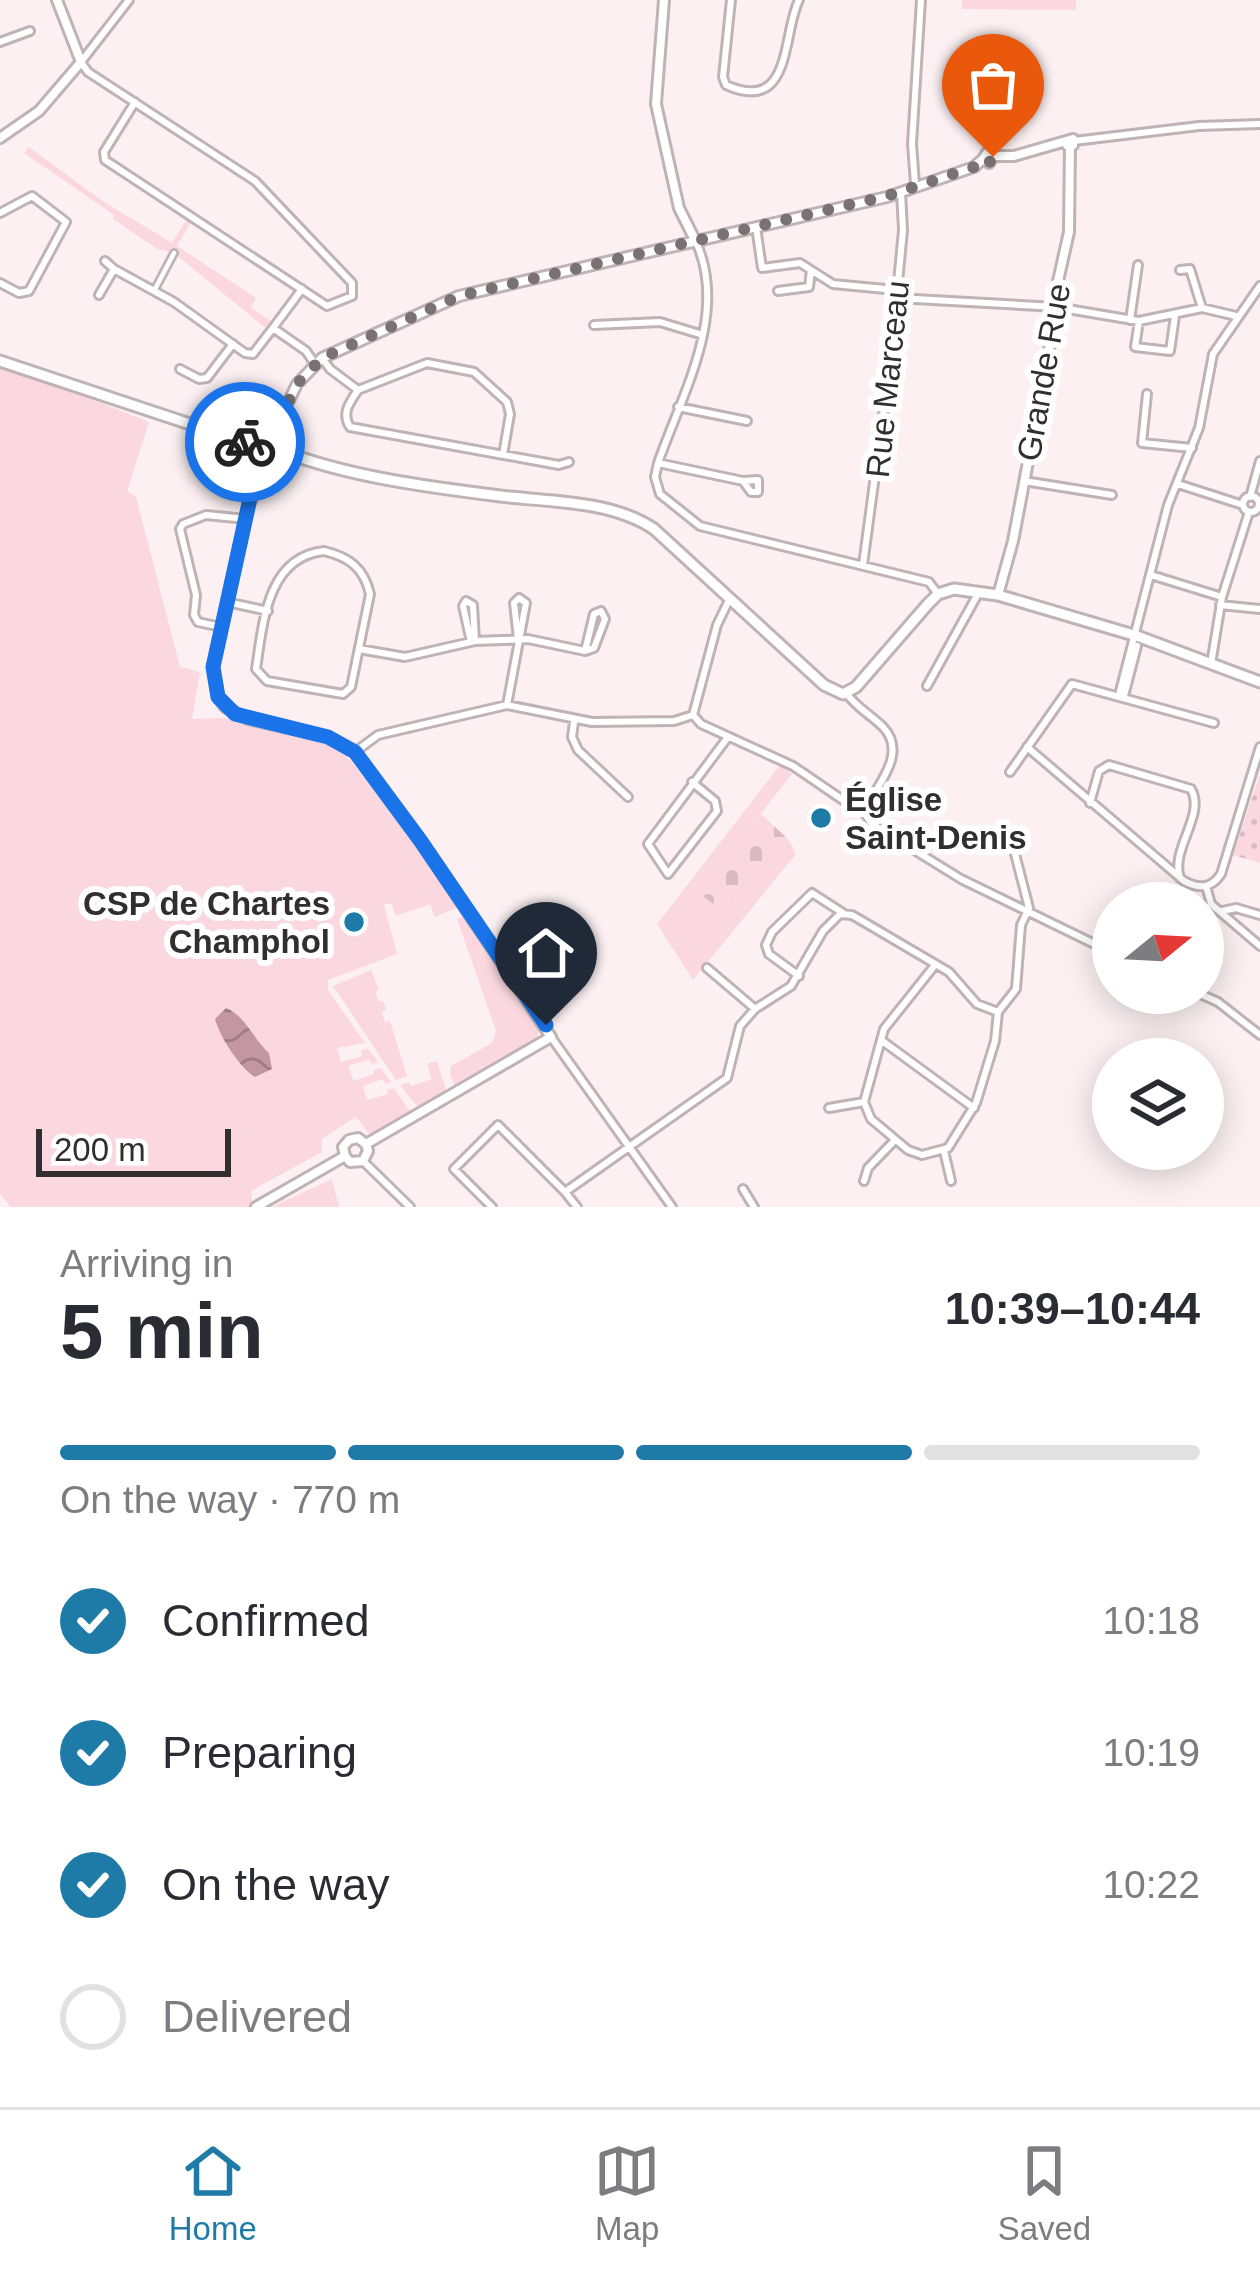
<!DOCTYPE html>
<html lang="en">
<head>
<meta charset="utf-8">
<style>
	:root { --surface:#fff; --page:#f7f7f7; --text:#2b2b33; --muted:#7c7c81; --line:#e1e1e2; --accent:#1e7ba8 }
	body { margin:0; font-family:Helvetica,sans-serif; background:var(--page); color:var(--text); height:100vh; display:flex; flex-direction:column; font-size:45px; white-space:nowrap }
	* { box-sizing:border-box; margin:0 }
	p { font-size:39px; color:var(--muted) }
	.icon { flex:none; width:66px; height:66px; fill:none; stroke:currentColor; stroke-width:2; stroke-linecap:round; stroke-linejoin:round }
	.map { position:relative; height:1207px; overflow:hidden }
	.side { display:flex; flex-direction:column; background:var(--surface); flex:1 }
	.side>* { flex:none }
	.needle { width:78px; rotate:72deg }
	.buttons { position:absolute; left:1092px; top:882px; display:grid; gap:24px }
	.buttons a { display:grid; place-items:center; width:132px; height:132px; border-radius:50%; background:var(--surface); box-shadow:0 6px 30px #0003; font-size:60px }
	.scale { position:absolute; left:36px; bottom:30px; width:195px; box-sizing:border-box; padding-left:12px; border:6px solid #322d2e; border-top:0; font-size:33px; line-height:42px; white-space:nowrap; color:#322d2e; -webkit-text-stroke:9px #fff; paint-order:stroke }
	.pin { position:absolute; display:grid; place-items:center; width:102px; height:102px; color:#fff; margin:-123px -51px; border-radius:50% 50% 50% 0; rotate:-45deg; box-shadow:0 0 12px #0007 }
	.pin .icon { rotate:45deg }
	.courier { position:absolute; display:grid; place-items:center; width:120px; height:120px; margin:-60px; border:9px solid #1a73e8; border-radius:50%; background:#fff; color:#222; box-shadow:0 3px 15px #0007 }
	.overview em { font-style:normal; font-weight:700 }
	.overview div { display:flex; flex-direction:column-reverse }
	.overview { display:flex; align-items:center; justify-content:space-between; height:204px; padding:0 60px }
	h1 { font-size:78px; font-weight:700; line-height:90px }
	.bar { display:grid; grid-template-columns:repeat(4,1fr); gap:18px 12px; align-content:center; height:144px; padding:0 60px }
	.bar i { height:15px; border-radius:9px; background:var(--line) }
	.bar .current { background:var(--accent) }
	.bar p { grid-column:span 4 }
	ol { padding:0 60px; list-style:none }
	li { display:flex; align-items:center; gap:36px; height:132px }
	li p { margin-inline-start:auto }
	li .icon { padding:12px; border-radius:50%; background:var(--accent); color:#fff; stroke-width:4 }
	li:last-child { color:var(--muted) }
	li i { width:66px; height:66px; border:6px solid var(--line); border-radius:50% }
	.tab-bar { display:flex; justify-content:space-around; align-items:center; height:168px; border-top:3px solid var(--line); background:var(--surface); font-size:33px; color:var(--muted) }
	.tab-bar a { display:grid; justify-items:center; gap:6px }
	.tab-bar .current { color:var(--accent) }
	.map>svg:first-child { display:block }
	.green { fill:#fbd8df }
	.cemetery { fill:url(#cemetery-stones) }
	.park { fill:url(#park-dots) }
	.water { fill:url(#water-waves) }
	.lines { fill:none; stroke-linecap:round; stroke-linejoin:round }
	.pedestrian-casing { stroke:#bfb3b5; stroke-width:10 }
	.minor-casing { stroke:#bfb3b5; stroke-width:12 }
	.tertiary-casing { stroke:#bfb3b5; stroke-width:14 }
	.secondary-casing { stroke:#bfb3b5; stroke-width:15 }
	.pedestrian { stroke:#fff; stroke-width:4.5 }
	.minor { stroke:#fff; stroke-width:6 }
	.tertiary { stroke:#fff; stroke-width:8 }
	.secondary { stroke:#fff; stroke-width:9 }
	.done { stroke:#797173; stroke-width:12; stroke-dasharray:0 21.6 }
	.route { stroke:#1a73e8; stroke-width:15 }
	.poi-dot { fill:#1e7ba8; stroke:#fff; stroke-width:4.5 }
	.labels { text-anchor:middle; stroke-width:12; stroke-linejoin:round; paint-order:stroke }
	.street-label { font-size:33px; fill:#322d2e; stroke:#fff }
	.poi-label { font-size:33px; font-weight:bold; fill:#322d2e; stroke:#fff; text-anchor:start }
</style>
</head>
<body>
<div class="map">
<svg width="1260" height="1207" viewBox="0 0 1260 1207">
	<defs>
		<pattern id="cemetery-stones" width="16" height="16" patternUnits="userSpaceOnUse" patternTransform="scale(3)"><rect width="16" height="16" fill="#fbd8df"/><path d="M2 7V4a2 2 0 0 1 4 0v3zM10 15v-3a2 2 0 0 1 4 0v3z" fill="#d8bac0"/></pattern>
		<pattern id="park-dots" width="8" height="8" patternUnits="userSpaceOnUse" patternTransform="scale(3)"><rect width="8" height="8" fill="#fbd8df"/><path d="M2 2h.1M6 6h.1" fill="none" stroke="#d8bac0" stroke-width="1.8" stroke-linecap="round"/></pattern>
		<pattern id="water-waves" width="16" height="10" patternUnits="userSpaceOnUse" patternTransform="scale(3)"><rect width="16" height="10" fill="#c397a1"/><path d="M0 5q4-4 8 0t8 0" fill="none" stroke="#9f7c84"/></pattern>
	</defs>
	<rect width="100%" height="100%" fill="#fcf0f2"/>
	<path class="green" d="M 962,0 L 1076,0 L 1076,10 L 962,9 Z
		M 29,147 L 104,202 L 172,243 L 187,219 L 191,222 L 177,246 L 256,298 L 251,308 L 274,323 L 268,330 L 174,253 L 157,249 L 113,219 L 114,215 L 24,153 Z
		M 0,363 L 149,422 L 127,491 L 136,497 L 180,667 L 200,672 L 192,719 L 222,718 L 335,742 L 397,817 L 458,907 L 435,917 L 430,904 L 396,916 L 391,903 L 384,905 L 397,954 L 328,980 L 328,990 L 365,1043 L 337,1048 L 341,1062 L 362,1056 L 361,1051 L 368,1049 L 378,1062 L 372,1064 L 369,1059 L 349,1066 L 353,1081 L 374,1074 L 374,1070 L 381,1068 L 391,1082 L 385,1084 L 383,1079 L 363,1086 L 367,1100 L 388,1094 L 387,1090 L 394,1088 L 411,1113 L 370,1135 L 356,1117 L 322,1139 L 322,1152 L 251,1191 L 253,1207 L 11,1207 L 0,1194 Z
		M 780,765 L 792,774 L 699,892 L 739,903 L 788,839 L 796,854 L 693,980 L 657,924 Z
		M 464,916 L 540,1026 L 536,1042 L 457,1090 L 450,1075 L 451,1066 L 492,1043 L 496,1031 L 457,919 Z
		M 371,970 L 379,990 L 375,992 L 379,1002 L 383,1001 L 386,1009 L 382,1012 L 385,1022 L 390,1021 L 407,1076 L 396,1080 L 333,986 Z
		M 437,1061 L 447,1093 L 419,1109 L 400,1085 L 409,1082 L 411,1086 L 432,1079 L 427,1064 Z
		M 332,1179 L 339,1207 L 272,1207 Z"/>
	<path class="cemetery" d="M 761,814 L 788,839 L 738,904 L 735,901 L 725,913 L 698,892 Z"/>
	<path class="park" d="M 1260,774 L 1260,863 L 1233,855 Z"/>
	<path class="water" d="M 226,1008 C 245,1015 254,1040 269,1053 L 272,1069 L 255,1077 C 239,1067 220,1037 215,1019 Z"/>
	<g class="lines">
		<defs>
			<path id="pedestrian" d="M 154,291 L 174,253"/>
			<path id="minor" d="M 129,0 L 81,62 L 88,72 L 255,181 L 352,283 L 352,296 L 327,306 L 105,160 L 104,152 L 135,102
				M 731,0 L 723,77 L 726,85 C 793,115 782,33 799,0
				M 0,42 L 30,31
				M 1074,141 L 1199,126 L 1260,124
				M 915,184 L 912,144 L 921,0
				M 0,213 L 32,196 L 66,222 L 29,291 L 19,293 L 0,283
				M 756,227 L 762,268 L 800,263 L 811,270 L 809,287 L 778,291
				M 696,242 C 729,314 682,394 658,463 L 655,477 L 660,494 L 700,526 L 929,582 L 938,594
				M 105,261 L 114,269 L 174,302 L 245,353 L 253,354 L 273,328
				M 811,270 L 833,284 L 896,290
				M 1180,270 L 1190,269 L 1202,308
				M 302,289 L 273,328 L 306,351 L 315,364
				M 99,295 L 114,269
				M 897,298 L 1056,307 L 1139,321 L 1202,308 L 1236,316
				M 1130,320 L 1138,265
				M 1139,321 L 1135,347 L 1170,351 L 1175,316
				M 594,325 L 660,322 L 703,335
				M 322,358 L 330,369 L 358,390 L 427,363 L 474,372 L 507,402 L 510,414 L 503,455
				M 180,369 L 199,379 L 207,378 L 233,344
				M 358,390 C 350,402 341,413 350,427 L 559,465 L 569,462
				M 1147,394 L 1142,443 L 1192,448
				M 678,407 L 747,421
				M 658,463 L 743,481 L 751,492 L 758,492 L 758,480 L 743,481
				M 1024,481 L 1112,495
				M 1178,484 L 1243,505
				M1243 504a8 8 0 1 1 16 0a8 8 0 1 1-16 0Z
				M 1250,497 L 1260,461
				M 324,551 C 349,557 364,568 370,594 L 351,687 L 343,694 L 267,681 L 256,669 C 263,623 267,557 324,551 Z
				M 863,565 L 891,356 L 903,230 L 901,192
				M 1151,575 L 1222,597
				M 227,602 L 268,611
				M 1220,605 L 1260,609
				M 601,611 L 605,619 L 594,648 L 585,651 L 594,614 Z
				M 221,627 L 198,622 L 194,615 L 196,595 L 180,529 L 183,524 L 206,515 L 246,519
				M 471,642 L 463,606 L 466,601 L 473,605 L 475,641
				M 359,649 L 405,657 L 475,641 L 528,639 L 585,651
				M 1211,664 L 1222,597 L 1249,512
				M 927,686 L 979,592
				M 847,694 C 857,708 871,715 883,727 C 907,752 880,782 867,806 L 862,809
				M 1119,695 L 1168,505 L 1199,428 L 1213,354 L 1260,286
				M 1124,696 L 1137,646
				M 507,705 L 526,603 L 519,598 L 514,603 L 518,639
				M 693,715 L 701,724 L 793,766 L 856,809 L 862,809 L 872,824 L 961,879 L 1113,953
				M 693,715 L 717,625 L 730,598
				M 574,722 L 572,737 L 578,750 L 628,797
				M 1027,747 L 1184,881 C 1199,889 1211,889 1221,874 L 1260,747
				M 355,752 L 378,735 L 507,705 L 592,722 L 674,721 L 693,715
				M 1010,772 L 1072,684 L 1214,723
				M 692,782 L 715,801 L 717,811 L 668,874 L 648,844 L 728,737
				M 1090,803 L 1099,771 L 1109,765 L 1191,789 C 1206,815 1170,849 1180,878
				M 1206,886 L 1211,904 L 1260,946
				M 1222,911 L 1236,908 L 1260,915
				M 935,965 L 884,1029 L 864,1102 L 871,1119 L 908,1150 L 922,1155 L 948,1148 L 976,1103 L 995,1041 L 998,1012 L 1016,989 L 1021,925 L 1029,908 L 1014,850 L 1024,847
				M 707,968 L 754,1008
				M 799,976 L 769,954 L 766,945 L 772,932 L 812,893 L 843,913
				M 1198,993 L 1218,1002 L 1260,1035
				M 551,1037 L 672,1207
				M 881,1040 L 974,1108
				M 829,1108 L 864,1102
				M 944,1151 L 951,1181
				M 363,1161 L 410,1207
				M 864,1181 L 868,1168 L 894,1141
				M 743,1189 L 754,1207
				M 492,1207 L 454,1169 L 498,1125 L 565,1192
				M 577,1207 L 565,1192 L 727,1078 L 740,1026 L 755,1009 L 791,986 L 823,931 L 840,914 L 852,915 L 949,972 L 977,1004 L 998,1012"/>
			<path id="tertiary" d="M 664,0 L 656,104 L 679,208 L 695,240
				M 0,138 L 39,111 L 81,62 L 57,0
				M 987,153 L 993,156 L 989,163 L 983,159 Z
				M 993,156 L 1014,156 L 1073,139 L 1073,145 L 1067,145
				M 264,434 L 283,413 L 297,384 L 322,358 L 459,296 L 887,197 L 974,167 L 983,159
				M 278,442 L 283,414
				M 248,471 L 249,503 L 213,667 L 218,697 L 225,707 L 248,719 L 328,737 L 355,752 L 423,845 L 551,1037 L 366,1144 L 368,1151 L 363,1161 L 350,1162 L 345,1156
				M 250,502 L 265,475
				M 998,595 L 1013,541 L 1049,351 L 1056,290 L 1069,232 L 1070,146
				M 256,1207 L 345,1156 L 343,1147 L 349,1140 L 358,1138 L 366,1144"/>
			<path id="secondary" d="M 0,361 L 214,432 L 247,439
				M240 454a21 21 0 1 1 42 0a21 21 0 1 1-42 0Z
				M 282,451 C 349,477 429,487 500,496 C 550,502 611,500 654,529 L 824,685 L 843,694 L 856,687 L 928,604 L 938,594 L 954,589 L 998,595 L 1137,636 L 1260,682"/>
		</defs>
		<use href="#pedestrian" class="pedestrian-casing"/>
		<use href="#minor" class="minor-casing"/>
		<use href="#tertiary" class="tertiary-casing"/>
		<use href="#secondary" class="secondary-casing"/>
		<use href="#pedestrian" class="pedestrian"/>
		<use href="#minor" class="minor"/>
		<use href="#tertiary" class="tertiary"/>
		<use href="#secondary" class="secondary"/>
	</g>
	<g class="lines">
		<path class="done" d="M 245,442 L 255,434 L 264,434 L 283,413 L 297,384 L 322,358 L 459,296 L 887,196 L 974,167 L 983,159 L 989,163 L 993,157"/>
		<path class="route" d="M 245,442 L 240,455 L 248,471 L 249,503 L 213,667 L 218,697 L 235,714 L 328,737 L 355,752 L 420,840 L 546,1025"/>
	</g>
	<g class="poi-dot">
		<circle cx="821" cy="818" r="12"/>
		<circle cx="354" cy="922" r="12"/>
	</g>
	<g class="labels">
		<g class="street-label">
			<text transform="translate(1043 372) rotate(-80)" y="12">Grande Rue</text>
			<text transform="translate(887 379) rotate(-84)" y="12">Rue Marceau</text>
		</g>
		<g class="poi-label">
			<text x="845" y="811">Église<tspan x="845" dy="38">Saint-Denis</tspan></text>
			<text x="330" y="915" text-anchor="end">CSP de Chartes<tspan x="330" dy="38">Champhol</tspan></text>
		</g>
	</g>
</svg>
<div class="buttons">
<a><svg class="needle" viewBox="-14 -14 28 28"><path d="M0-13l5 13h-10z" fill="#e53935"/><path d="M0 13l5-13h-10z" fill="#7c7c81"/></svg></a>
<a><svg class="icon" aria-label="layers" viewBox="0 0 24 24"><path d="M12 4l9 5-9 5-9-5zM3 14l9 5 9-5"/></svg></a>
</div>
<div class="scale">200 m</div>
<div class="pin" style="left:993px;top:157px;background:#ea580c"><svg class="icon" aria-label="bag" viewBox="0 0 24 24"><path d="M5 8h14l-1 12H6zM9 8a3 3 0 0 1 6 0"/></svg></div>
<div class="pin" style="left:546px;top:1025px;background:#1f2937"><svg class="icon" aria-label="home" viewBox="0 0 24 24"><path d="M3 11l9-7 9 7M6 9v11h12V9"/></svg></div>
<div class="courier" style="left:245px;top:442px"><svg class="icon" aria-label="bike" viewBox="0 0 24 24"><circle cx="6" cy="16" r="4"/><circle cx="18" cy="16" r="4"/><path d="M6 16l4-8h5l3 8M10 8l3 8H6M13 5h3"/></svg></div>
</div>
<section class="side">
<div class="overview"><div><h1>5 min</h1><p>Arriving in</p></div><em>10:39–10:44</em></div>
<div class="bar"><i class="current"></i><i class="current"></i><i class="current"></i><i></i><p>On the way · 770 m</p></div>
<ol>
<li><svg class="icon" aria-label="check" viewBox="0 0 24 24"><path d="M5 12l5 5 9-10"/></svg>Confirmed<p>10:18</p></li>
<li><svg class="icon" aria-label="check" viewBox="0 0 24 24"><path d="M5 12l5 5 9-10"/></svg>Preparing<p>10:19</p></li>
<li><svg class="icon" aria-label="check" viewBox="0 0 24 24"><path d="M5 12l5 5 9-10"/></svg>On the way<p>10:22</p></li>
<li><i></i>Delivered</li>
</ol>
</section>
<nav class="tab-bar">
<a class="current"><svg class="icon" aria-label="home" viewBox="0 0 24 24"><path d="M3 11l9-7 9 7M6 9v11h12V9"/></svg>Home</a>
<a><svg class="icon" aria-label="map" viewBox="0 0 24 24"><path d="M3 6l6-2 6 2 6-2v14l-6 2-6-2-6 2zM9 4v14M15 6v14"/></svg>Map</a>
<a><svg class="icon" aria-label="saved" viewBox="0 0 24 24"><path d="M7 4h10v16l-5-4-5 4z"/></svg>Saved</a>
</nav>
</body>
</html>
